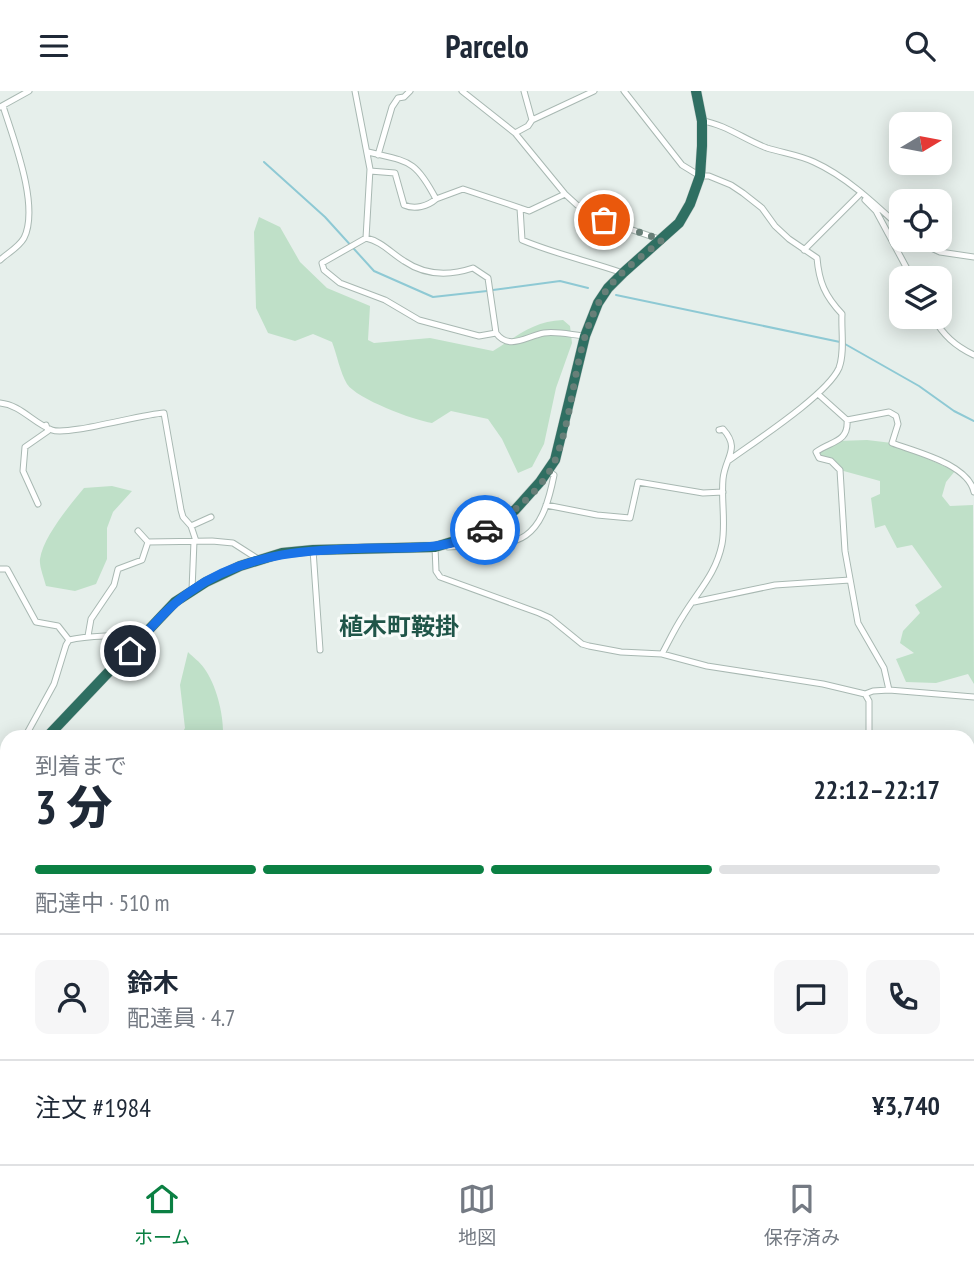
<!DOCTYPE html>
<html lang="ja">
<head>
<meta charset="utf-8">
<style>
	:root { --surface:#fff; --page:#f6f6f7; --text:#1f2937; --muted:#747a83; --line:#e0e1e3; --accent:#0b8043 }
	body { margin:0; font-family:"PT Sans Narrow","Noto Sans JP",sans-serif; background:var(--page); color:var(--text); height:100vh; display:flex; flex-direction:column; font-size:26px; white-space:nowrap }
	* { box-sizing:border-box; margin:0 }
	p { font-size:23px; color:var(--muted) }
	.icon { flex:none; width:38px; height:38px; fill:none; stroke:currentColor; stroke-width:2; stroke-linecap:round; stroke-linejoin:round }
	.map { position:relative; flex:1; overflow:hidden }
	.drawer { position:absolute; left:0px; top:639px; width:975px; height:436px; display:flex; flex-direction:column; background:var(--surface); border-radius:21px 21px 0 0; box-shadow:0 4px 18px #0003 }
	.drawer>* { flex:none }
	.needle { width:46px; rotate:80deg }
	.buttons { position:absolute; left:889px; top:21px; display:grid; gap:14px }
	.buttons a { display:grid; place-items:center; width:63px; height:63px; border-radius:14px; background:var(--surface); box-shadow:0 4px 18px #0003; font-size:35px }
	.pin { position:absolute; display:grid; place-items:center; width:60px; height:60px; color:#fff; margin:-30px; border:4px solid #fff; border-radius:50%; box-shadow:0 2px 7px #0007 }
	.courier { position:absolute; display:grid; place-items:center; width:70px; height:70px; margin:-35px; border:5px solid #1a73e8; border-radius:50%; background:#fff; color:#222; box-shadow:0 2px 9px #0007 }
	.summary em { font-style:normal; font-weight:800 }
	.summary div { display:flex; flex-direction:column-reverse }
	.summary { display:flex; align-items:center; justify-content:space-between; height:119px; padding:0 35px }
	h1 { font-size:46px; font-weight:800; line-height:52px }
	.bar { display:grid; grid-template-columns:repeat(4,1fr); gap:10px 7px; align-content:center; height:84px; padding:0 35px }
	.bar i { height:9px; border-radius:5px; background:var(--line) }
	.bar .current { background:var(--accent) }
	.bar p { grid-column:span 4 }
	.line { display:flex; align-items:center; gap:18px; padding:0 35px; border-top:2px solid var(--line) }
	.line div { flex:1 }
	.round { display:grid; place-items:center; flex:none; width:74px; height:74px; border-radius:14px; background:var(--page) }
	header { display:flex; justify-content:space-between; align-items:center; height:91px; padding:0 35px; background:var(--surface); font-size:32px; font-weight:800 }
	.menu { display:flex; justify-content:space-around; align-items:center; height:98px; border-top:2px solid var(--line); background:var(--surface); font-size:19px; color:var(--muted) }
	.menu a { display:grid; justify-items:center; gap:4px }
	.menu .current { color:var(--accent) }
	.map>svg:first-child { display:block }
	.green { fill:#bfe0c8 }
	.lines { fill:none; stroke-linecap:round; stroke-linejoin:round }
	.stream { stroke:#8ec9d4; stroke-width:2 }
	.river { stroke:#8ec9d4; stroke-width:9 }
	.street-casing { stroke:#a8b8b2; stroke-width:7 }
	.highway-casing { stroke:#c2cac8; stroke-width:11 }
	.street { stroke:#fff; stroke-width:5 }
	.highway { stroke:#2f6f62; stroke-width:10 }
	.done { stroke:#687f78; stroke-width:7; stroke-dasharray:0 12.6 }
	.route { stroke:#1a73e8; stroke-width:9 }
	.labels { text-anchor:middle; stroke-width:6; stroke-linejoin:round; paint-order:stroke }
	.quarter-label { font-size:24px; font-weight:bold; fill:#1f5548; stroke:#f7fbf9 }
</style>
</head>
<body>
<header><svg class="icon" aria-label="menu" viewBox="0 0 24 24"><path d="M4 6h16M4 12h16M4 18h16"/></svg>Parcelo<svg class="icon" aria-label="search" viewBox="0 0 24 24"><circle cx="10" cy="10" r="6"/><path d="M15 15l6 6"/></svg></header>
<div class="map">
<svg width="974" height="1073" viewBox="0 0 974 1073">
	<rect width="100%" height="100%" fill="#e6efeb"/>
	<path class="green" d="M 259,126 L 280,136 L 300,171 L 327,197 L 370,215 L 368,249 L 374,252 L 430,247 L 493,260 C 517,245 534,230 563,229 L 570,235 L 572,252 L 556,297 L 544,353 L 532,376 L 518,382 L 502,348 L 488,328 L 451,320 L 432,332 C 413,329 357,308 347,293 C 340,281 337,264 332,251 L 313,243 L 295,250 L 268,242 L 256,217 L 254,141 Z
		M 867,349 L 892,352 L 955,380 L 946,391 L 942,405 L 950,415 L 973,414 L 974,593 L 968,583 L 936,592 L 906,591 L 896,568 L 914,562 L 900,552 L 903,540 L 920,522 L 915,514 L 942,496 L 912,454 L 897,457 L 885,434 L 875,437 L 871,407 L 880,403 L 880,390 L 840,379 L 817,364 L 837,350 Z
		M 112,395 L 132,400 L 113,421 L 107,437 L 107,468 L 96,493 L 75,500 L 46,495 C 44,487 39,475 40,468 C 43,446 70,414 84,397 Z
		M 188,561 C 193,566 200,571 204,577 C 217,595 224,625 223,646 L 180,646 L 185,637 L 180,594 Z
		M 7,720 L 7,802 L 0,802 L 0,722 Z
		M 525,1068 L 728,1068 L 725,1073 L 527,1073 Z"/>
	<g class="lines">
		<path class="stream" d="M 264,71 L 325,126 L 374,180 L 433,206 L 487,200
			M 493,199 L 560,190 L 588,197
			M 616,204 L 840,251
			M 845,253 L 919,295 L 954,320 L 974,330"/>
		<path class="river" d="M 968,955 L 974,957"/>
		<defs>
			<path id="street" d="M 355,0 L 370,78 L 366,147
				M 462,0 L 515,42 L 565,103 L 577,114 L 606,130 L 659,148
				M 524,0 L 532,29
				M 624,0 L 682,74 L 700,85 L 709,85 L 731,94 L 743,102 L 762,117 L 775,135 L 789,148 L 817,167 C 819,191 825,205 842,223 C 841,239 845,261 839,277 C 827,304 754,351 728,370
				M 0,16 L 29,0
				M 702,30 C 725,33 745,49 767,57 C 783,62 799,64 814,71 C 847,86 875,113 901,137
				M 515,42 L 528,35 L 532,29 L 594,0
				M 368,61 C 409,71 415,68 436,108 L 463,98 L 529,120 L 565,103
				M 378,64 L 392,16 L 398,7 L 404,6 L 410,0
				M 370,80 L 395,82 L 404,114 C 415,119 428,115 436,108
				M 865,109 L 876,120 L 912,187
				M 520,117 L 522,149 C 555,163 589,170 623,182
				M 914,149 L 940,161 L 974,166
				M 804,159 L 861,102
				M 0,169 C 8,162 19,156 24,147 C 40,115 13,47 3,15
				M 933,226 C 943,244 955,255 974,264
				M 496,242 L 479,245 L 419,229 L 385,209 L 340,192 L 324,179 L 322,172 L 366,147 C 381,150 391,162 404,170 C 426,185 449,185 473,177 L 488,187 L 496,242 C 509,260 527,245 544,242 C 557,240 572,244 585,245
				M 818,303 L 847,329 C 849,352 830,350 816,361 L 819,367 L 831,370 L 840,379 L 845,460 L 858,532 L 884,577 L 889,599
				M 0,312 C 21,314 33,332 52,339 C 67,345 142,323 164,322 L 181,419 L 183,426 L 191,435
				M 847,329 L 889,321 L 896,325 L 898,333 L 892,352 C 916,361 968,373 974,401
				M 38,413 L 23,380 L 25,356 L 48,340 L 46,334
				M 546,414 L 597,424 L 630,427 L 638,391 L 703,402 L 723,401
				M 138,440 L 148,451 L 212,450 L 233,452 L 258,468
				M 196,450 L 191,435 L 211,426
				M 435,456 L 436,480 L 440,486 L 539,522 L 550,527 L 582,553 L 589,555 L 621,561 L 662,563 L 707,575 L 823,593 L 865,603 L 873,600 L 889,599 L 974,606
				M 448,456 C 515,452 539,461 554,384 L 549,381
				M 313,459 L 320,559
				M 0,478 L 7,478 L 36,531 L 58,535 L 69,549
				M 192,499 L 194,450
				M 694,511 L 775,494 L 850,489
				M 88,545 L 91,528 L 114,494 L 118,478 L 142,469 L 148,451
				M 69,549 C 93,543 117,547 141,541 L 146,542
				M 662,563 C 669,550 675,537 683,525 C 698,500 716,483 722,453 C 726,432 721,410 723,388 C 725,366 741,358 723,338 L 719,339
				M 865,603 L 869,610 L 869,646
				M 25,646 L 54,593 L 66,554 L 69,549
				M 2,692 L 3,679 L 7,672
				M 968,779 L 974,777
				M 0,815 L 7,814
				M 0,962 L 3,961
				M 968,964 L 974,965
				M 0,1065 L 7,1064
				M 44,1068 L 45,1073
				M 107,1068 L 135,1070 L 138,1073
				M 296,1073 L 299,1068
				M 431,1073 L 438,1068"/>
			<path id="highway" d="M 47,646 L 175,511 L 206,491 L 240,475 L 282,462 L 313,459 L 435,456 L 478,443 L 515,419 L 540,391 L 555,369 L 585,245 L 598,212 L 608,197 L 623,182 L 679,132 L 690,113 L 700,85 L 702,55 L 702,30 L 696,0
				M 0,694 L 7,687"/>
		</defs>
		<use href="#street" class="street-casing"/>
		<use href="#highway" class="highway-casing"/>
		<use href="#street" class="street"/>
		<use href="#highway" class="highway"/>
	</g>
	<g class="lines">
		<path class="done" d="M 485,439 C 512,423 544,398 556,367 C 575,318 573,261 598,213 C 611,186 639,168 662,149 L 604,129"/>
		<path class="route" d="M 130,560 C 149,539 167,516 191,500 C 247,460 315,458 381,457 C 418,457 452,458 485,439"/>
	</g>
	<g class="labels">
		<g class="quarter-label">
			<text x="399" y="544">植木町鞍掛</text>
		</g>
	</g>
</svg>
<div class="buttons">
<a><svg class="needle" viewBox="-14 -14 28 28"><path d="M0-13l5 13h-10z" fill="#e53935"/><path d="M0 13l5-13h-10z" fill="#747a83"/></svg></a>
<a><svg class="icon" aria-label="locate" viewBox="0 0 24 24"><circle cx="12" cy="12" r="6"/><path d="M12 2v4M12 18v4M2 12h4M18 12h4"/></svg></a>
<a><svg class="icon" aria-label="layers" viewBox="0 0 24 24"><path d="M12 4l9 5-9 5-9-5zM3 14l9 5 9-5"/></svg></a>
</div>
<div class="pin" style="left:604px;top:129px;background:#ea580c"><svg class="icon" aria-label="bag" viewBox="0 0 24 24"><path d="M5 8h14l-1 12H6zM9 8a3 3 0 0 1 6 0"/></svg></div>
<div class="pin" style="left:130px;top:560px;background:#1f2937"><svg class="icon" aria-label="home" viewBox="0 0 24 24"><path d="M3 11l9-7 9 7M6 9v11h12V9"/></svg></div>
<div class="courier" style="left:485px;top:439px"><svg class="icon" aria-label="car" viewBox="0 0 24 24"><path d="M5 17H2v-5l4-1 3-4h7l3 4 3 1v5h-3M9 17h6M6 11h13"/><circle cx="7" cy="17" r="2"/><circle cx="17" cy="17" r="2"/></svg></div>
<section class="drawer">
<div class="summary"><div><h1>3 分</h1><p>到着まで</p></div><em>22:12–22:17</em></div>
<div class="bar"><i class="current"></i><i class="current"></i><i class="current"></i><i></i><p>配達中 · 510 m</p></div>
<div class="line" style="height:126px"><a class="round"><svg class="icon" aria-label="person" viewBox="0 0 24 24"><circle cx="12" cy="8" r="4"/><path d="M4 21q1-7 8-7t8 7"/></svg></a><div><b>鈴木</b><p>配達員 · 4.7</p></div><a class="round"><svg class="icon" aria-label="chat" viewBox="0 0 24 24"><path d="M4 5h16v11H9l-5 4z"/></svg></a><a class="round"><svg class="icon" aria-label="phone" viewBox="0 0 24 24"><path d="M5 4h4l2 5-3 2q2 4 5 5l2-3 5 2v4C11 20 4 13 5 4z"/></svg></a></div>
<div class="line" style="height:91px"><div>注文 #1984</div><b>¥3,740</b></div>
</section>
</div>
<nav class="menu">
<a class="current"><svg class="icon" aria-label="home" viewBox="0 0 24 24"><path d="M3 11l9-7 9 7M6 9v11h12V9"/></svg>ホーム</a>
<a><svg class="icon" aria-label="map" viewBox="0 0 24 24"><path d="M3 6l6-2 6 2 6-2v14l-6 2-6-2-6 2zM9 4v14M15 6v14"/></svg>地図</a>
<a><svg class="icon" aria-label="saved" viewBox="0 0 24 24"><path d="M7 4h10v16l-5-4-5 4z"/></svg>保存済み</a>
</nav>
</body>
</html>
